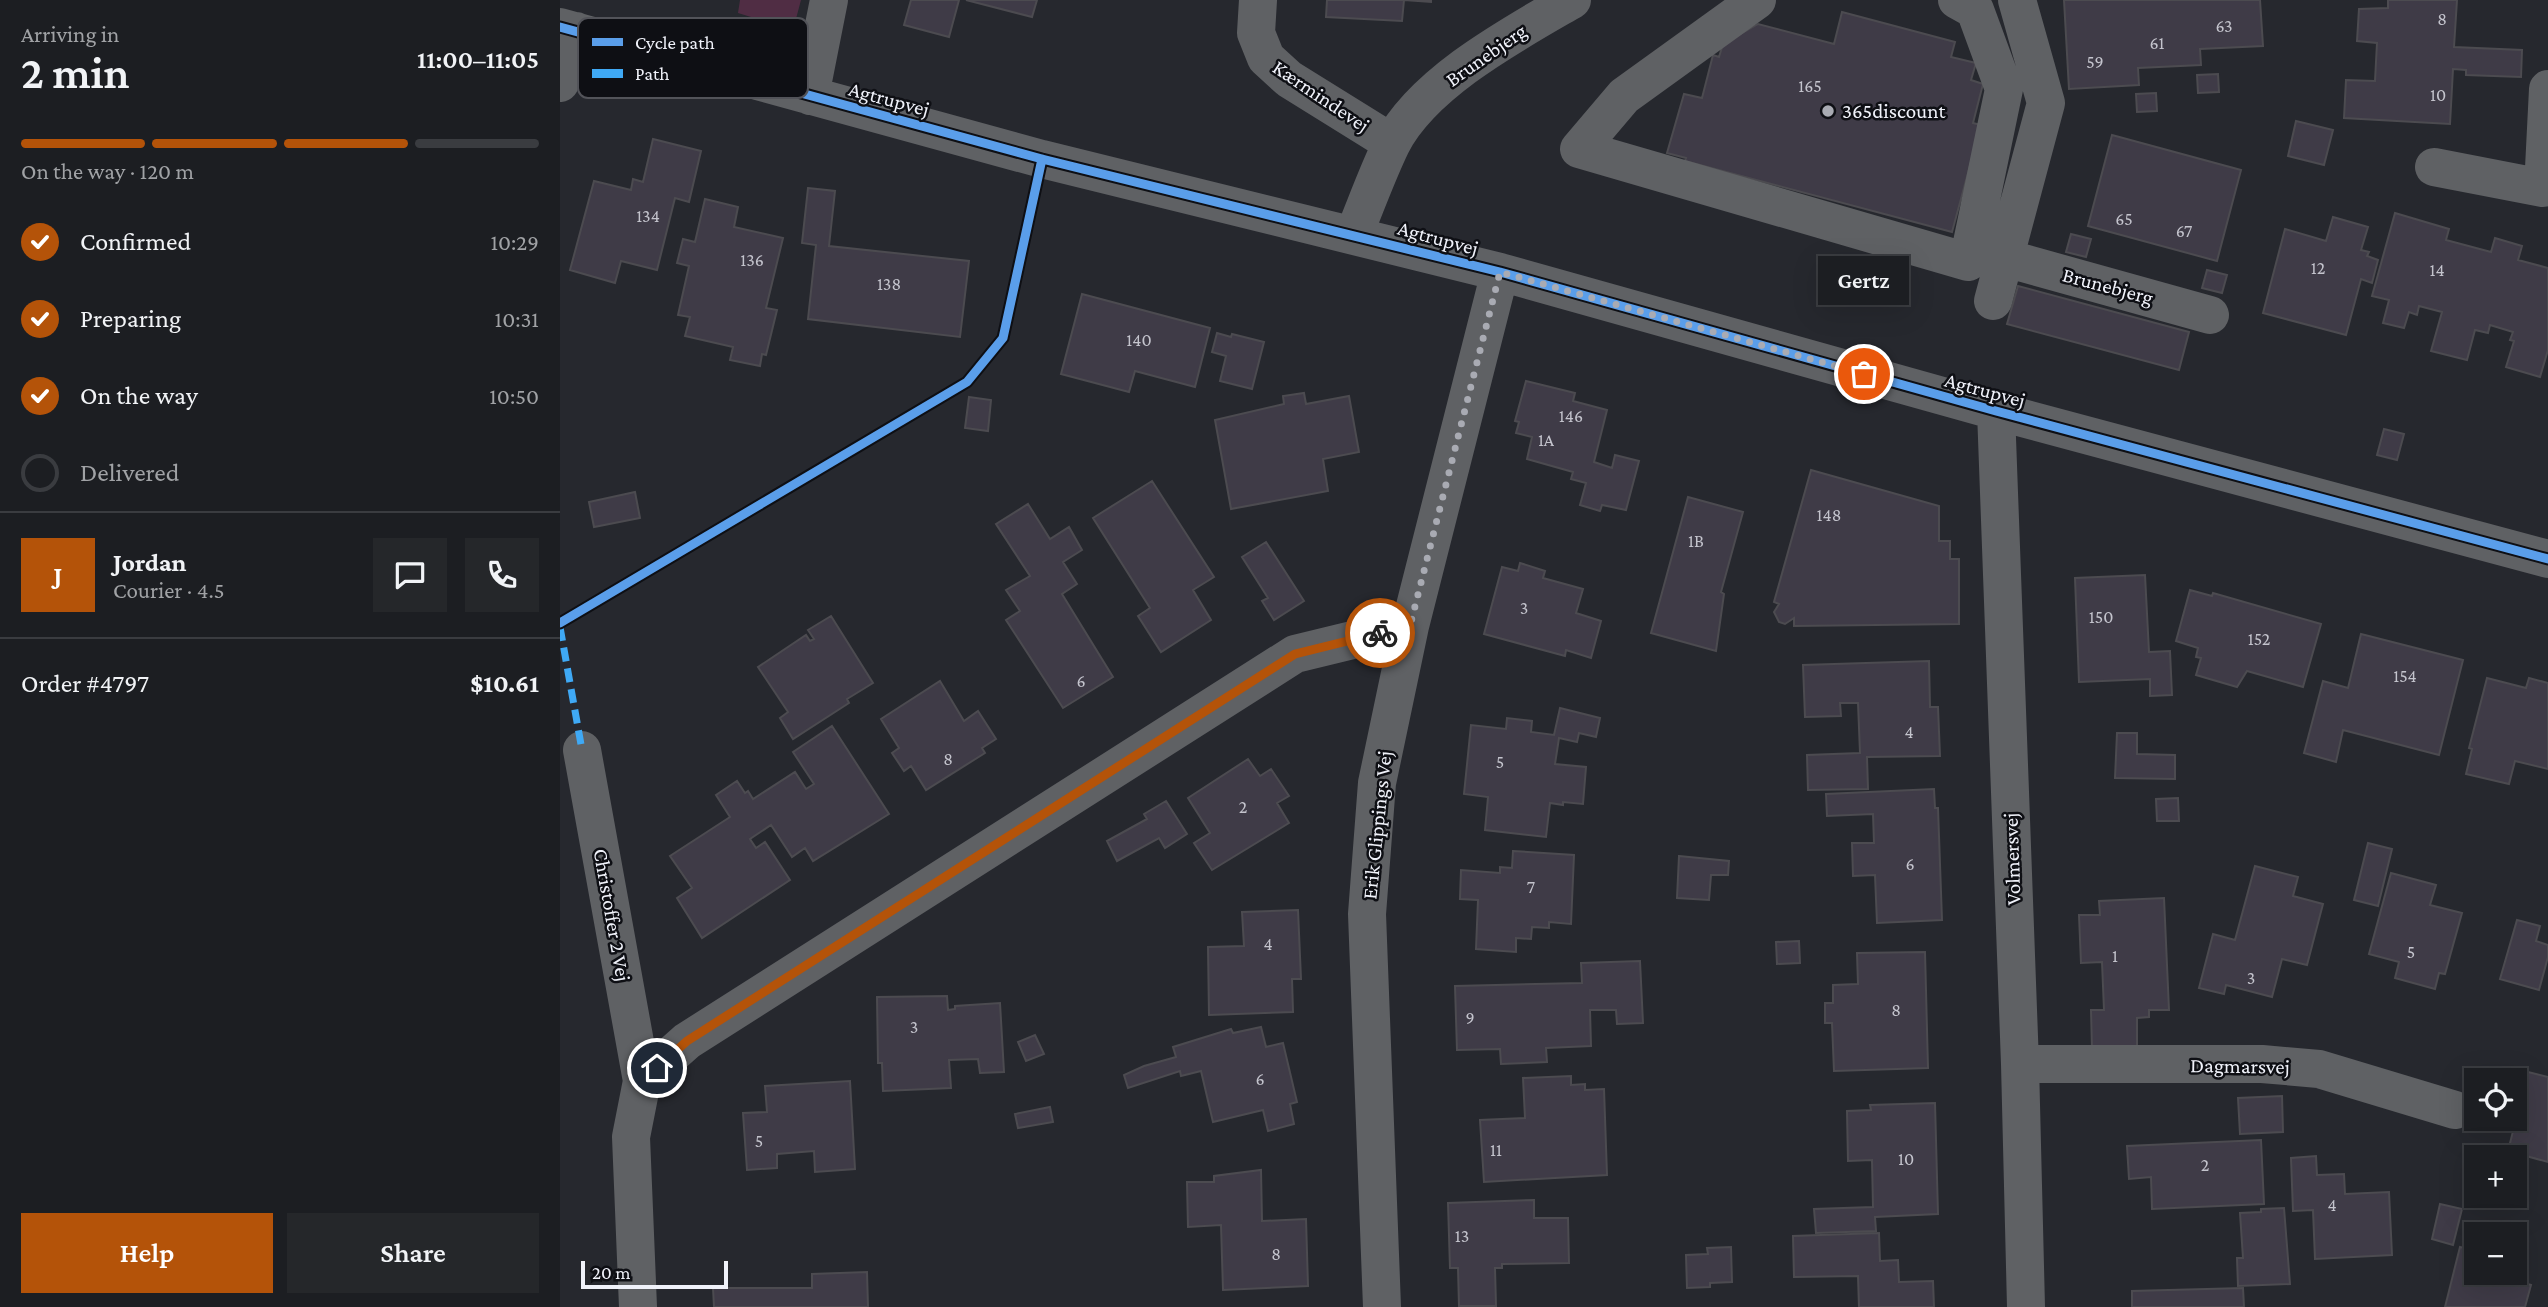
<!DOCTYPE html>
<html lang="en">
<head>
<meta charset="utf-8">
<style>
	:root { --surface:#1c1e22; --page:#25272a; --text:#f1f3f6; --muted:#a0a2a5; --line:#3a3c40; --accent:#b45309 }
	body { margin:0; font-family:"Crimson Pro",serif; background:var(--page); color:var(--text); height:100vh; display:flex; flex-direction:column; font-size:26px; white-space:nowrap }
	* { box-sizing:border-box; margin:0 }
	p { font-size:23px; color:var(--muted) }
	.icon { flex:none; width:38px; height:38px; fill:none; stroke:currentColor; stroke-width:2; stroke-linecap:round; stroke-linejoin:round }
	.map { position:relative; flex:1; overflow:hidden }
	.sheet { display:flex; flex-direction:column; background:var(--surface); width:560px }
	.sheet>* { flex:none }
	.controls { position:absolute; left:1904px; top:1068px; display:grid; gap:14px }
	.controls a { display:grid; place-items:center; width:63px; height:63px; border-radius:0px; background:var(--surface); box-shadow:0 7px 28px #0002,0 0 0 2px var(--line); font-size:35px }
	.scale { position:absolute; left:21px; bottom:18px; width:147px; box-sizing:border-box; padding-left:7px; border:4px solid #f0f2fa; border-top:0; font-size:19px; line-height:24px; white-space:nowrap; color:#f0f2fa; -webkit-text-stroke:5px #0e0f14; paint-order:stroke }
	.pin { position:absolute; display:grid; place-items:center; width:60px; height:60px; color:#fff; margin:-30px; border:4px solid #fff; border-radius:50%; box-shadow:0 2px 7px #0007 }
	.courier { position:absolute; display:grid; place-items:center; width:70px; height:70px; margin:-35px; border:5px solid #b45309; border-radius:50%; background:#fff; color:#222; box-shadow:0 2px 9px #0007 }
	.bubble { position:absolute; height:49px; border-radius:0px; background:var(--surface); box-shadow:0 7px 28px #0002,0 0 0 2px var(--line); font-size:23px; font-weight:600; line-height:49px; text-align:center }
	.overview em { font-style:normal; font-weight:600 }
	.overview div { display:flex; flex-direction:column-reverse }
	.overview { display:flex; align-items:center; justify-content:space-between; height:119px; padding:0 21px }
	h1 { font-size:46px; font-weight:600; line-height:52px }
	.bar { display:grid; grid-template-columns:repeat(4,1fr); gap:10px 7px; align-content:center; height:84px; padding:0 21px }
	.bar i { height:9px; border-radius:5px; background:var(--line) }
	.bar .current { background:var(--accent) }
	.bar p { grid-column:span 4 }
	.line { display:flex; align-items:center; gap:18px; padding:0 21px; border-top:2px solid var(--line) }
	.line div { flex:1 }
	.round { display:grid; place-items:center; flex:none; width:74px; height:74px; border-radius:0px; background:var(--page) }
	ol { padding:0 21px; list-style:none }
	li { display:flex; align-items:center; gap:21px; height:77px }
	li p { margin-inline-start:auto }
	li .icon { padding:7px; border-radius:50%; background:var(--accent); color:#fff; stroke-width:4 }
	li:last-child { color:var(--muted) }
	li i { width:38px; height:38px; border:4px solid var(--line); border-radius:50% }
	.action { display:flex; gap:14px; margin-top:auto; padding:14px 21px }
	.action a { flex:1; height:80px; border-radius:0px; background:var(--accent); color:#fff; font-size:28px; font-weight:600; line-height:80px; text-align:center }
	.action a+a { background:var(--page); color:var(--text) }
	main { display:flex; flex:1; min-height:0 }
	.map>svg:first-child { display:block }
	.green { fill:#502d44 }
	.building { fill:#3f3b47; stroke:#4c4b50; stroke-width:2 }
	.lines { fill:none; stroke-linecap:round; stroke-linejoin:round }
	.minor { stroke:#5f6164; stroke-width:38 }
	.quiet { stroke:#3fa9f5; stroke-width:7; stroke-dasharray:14 7; stroke-linecap:butt }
	.cycleway-casing { stroke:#0e0f14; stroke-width:13 }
	.cycleway { stroke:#5a9eea; stroke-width:9 }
	.done { stroke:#a9abb3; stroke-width:7; stroke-dasharray:0 12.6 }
	.route { stroke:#b45309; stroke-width:9 }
	.poi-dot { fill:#a9abb3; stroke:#0e0f14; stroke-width:2.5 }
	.labels { text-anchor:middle; stroke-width:5; stroke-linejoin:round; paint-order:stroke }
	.number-label { font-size:18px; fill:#c4c4cd }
	.street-label { font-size:21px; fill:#f0f2fa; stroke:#0e0f14 }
	.poi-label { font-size:21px; fill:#f0f2fa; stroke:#0e0f14; text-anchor:start }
	.key { fill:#0e0f14; stroke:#525359; stroke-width:2 }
	.key-label { font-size:19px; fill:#f0f2fa }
</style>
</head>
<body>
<main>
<section class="sheet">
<div class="overview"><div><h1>2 min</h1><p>Arriving in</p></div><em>11:00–11:05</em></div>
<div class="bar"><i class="current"></i><i class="current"></i><i class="current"></i><i></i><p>On the way · 120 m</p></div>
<ol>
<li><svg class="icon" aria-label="check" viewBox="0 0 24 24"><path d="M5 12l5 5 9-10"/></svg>Confirmed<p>10:29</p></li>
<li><svg class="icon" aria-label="check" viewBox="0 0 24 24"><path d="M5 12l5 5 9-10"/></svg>Preparing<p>10:31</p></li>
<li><svg class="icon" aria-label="check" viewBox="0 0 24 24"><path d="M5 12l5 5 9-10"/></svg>On the way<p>10:50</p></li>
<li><i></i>Delivered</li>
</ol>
<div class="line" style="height:126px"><b class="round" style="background:var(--accent);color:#fff">J</b><div><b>Jordan</b><p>Courier · 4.5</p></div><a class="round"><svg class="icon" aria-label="chat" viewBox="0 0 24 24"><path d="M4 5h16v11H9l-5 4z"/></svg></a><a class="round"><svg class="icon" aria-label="phone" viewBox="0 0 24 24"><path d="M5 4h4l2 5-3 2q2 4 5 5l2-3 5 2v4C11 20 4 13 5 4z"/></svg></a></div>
<div class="line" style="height:91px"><div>Order #4797</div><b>$10.61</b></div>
<div class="action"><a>Help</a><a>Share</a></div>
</section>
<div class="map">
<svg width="1988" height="1307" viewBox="0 0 1988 1307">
	<rect width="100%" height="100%" fill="#26282e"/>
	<path class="green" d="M 180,0 L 241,0 L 233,30 L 178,13 Z"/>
	<path class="building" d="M 351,0 L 399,0 L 389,37 L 344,25 Z
		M 406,0 L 477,0 L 472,17 Z
		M 767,0 L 871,0 L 871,2 L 844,0 L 842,21 L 766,17 Z
		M 1504,0 L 1700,0 L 1703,46 L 1640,49 L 1641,65 L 1578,68 L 1579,85 L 1509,89 Z
		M 1828,0 L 1897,0 L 1894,47 L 1962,50 L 1961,77 L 1906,75 L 1906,70 L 1893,69 L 1890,124 L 1784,118 L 1786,80 L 1815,81 L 1817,43 L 1797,41 L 1799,9 L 1828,8 Z
		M 1282,12 L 1395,42 L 1391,57 L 1416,63 L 1411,80 L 1423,84 L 1413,123 L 1421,125 L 1392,232 L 1125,161 L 1126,158 L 1107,153 L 1124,94 L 1142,98 L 1153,55 L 1159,57 L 1163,44 L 1198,24 L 1274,44 Z
		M 1658,74 L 1659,92 L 1638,93 L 1637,75 Z
		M 1596,93 L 1597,111 L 1577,112 L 1576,94 Z
		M 1736,121 L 1773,130 L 1764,165 L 1728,156 Z
		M 1552,135 L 1681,170 L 1657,261 L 1528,226 Z
		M 93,139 L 141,151 L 129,202 L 115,198 L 97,270 L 61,261 L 55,283 L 10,270 L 34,181 L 71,190 L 73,179 L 83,182 Z
		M 248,188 L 275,191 L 269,246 L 409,261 L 400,337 L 248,319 L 256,245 L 242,243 Z
		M 145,199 L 178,207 L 174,227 L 223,238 L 206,308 L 217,310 L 206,355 L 202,354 L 200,366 L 170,360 L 173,347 L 125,336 L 130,317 L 118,315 L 129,266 L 117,263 L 123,239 L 135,242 Z
		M 1835,213 L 1889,229 L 1886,240 L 1931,252 L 1935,238 L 1962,246 L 1958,260 L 1988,268 L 1988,350 L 1980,377 L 1946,367 L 1954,341 L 1950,340 L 1953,332 L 1930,325 L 1928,333 L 1915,330 L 1907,360 L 1871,351 L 1882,312 L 1859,306 L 1857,315 L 1849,312 L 1844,328 L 1823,323 L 1829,300 L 1812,296 Z
		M 1773,217 L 1808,227 L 1801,250 L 1809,252 L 1807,256 L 1818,260 L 1812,283 L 1801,279 L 1786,335 L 1703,313 L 1725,229 L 1766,241 Z
		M 1511,234 L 1531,239 L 1526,257 L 1506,252 Z
		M 1647,270 L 1667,275 L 1662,293 L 1642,288 Z
		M 1458,286 L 1629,332 L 1619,370 L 1447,324 Z
		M 522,294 L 650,328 L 635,387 L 575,371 L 569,392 L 501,374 Z
		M 657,333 L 671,337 L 672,334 L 704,342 L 692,389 L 660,381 L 666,356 L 652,352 Z
		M 966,381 L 1015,393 L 1013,401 L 1047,410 L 1034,462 L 1052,468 L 1055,455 L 1079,461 L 1066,510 L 1042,505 L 1040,511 L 1020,505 L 1026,483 L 1011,479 L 1013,472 L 967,459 L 972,437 L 956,433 L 959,422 L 955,421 Z
		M 744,393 L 746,404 L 789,396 L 799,452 L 763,459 L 768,491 L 671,509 L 655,420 L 724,404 L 723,396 Z
		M 409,397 L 431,400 L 428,431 L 405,428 Z
		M 1824,429 L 1844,434 L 1837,460 L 1817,455 Z
		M 1251,470 L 1379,506 L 1379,541 L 1390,541 L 1390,559 L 1399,559 L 1399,624 L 1234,626 L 1234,618 L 1225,624 L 1219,622 L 1214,612 L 1219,604 L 1214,602 Z
		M 592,481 L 654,577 L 633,590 L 651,620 L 601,652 L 578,616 L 590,608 L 533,518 Z
		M 75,492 L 80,518 L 34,527 L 29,502 Z
		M 1128,497 L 1183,512 L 1161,592 L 1164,594 L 1156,651 L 1091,633 Z
		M 468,504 L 490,539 L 509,527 L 522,550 L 503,562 L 517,584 L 502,594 L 553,677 L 503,708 L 446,620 L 460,611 L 446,590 L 470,576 L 436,524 Z
		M 706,542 L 744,601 L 714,620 L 702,601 L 708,598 L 682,557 Z
		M 960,563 L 985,571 L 983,578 L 1023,589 L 1016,613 L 1041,621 L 1031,658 L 1006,650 L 1005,656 L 924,634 L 942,567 L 958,571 Z
		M 1585,575 L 1589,652 L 1610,651 L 1612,695 L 1590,696 L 1590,679 L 1519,682 L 1515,578 Z
		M 1630,590 L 1652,596 L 1653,593 L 1761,624 L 1743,687 L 1687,671 L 1677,687 L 1636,675 L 1641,658 L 1636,657 L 1638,648 L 1616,641 Z
		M 271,616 L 313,683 L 287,699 L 289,703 L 233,739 L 220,718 L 228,712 L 198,667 L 246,635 L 250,641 L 254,639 L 248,630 Z
		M 1801,634 L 1903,660 L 1879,755 L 1783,730 L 1776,762 L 1744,753 L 1763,681 L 1788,688 Z
		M 1369,661 L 1370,707 L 1378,707 L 1380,756 L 1307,757 L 1308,789 L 1248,790 L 1247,755 L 1300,753 L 1298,703 L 1280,703 L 1281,716 L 1245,717 L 1243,665 Z
		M 1927,678 L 1966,688 L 1969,678 L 1988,683 L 1988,769 L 1955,761 L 1949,784 L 1906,774 L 1912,749 L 1909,748 Z
		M 380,681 L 404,721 L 418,711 L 436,739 L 422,748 L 425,753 L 366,790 L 351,766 L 344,771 L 332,753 L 339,748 L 321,719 Z
		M 1000,708 L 1040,718 L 1036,737 L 1019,733 L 1017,742 L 999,738 L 995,764 L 1026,767 L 1023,804 L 1003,802 L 1003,805 L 990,803 L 986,837 L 925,830 L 928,797 L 904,794 L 911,725 L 946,729 L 947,718 L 972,721 L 971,732 L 994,735 Z
		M 272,726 L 329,814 L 253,861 L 245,848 L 232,857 L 211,825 L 190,839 L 196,848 L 205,842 L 230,880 L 142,938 L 117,898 L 132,888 L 110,856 L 170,817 L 156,795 L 177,781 L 185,793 L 188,791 L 193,799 L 235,772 L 246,789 L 254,784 L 233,752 Z
		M 1557,733 L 1577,733 L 1577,754 L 1615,755 L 1615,779 L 1555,778 Z
		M 688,759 L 700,776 L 711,769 L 729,796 L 717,803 L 729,823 L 652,870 L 634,843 L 650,833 L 628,798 Z
		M 1374,789 L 1375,808 L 1378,808 L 1382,920 L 1317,923 L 1315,875 L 1293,876 L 1292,843 L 1314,843 L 1313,814 L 1267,816 L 1266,794 Z
		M 1618,798 L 1619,821 L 1597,821 L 1596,799 Z
		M 606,801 L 627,834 L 605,848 L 599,838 L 557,861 L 547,841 L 587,819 L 584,814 Z
		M 1808,843 L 1832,849 L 1818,906 L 1794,900 Z
		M 953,851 L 1014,855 L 1011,924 L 989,922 L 989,928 L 972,927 L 971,939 L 956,938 L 956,952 L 916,949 L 918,900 L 900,899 L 901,870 L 940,873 L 940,867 L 952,868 Z
		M 1119,856 L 1169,861 L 1168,875 L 1151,875 L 1149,900 L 1117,898 Z
		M 1695,866 L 1738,877 L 1733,896 L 1763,904 L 1747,965 L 1722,959 L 1712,997 L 1666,985 L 1664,994 L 1639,988 L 1653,934 L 1675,940 Z
		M 1831,873 L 1876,885 L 1870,905 L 1902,913 L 1885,974 L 1879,973 L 1875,989 L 1835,978 L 1839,962 L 1809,954 Z
		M 1604,898 L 1609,1010 L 1589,1010 L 1589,1017 L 1577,1018 L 1577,1046 L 1532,1049 L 1531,1010 L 1544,1010 L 1542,962 L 1521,963 L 1519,915 L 1540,915 L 1539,901 Z
		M 738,910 L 741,979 L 732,979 L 733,1012 L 649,1015 L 648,947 L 684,946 L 682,912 Z
		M 1957,920 L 1980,926 L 1976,941 L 1988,945 L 1988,957 L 1979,990 L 1940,979 Z
		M 1239,941 L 1240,963 L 1217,964 L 1216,942 Z
		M 1365,952 L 1368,1068 L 1274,1071 L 1272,1023 L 1265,1023 L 1265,1003 L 1273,1003 L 1273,985 L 1298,984 L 1297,953 Z
		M 1080,961 L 1083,1023 L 1057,1024 L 1056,1010 L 1030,1010 L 1031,1046 L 986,1048 L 987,1062 L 941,1064 L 940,1049 L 897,1050 L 895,986 L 1022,983 L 1021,963 Z
		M 387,996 L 388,1010 L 395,1009 L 395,1006 L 440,1003 L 444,1072 L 420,1073 L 418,1059 L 389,1060 L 391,1088 L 323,1091 L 322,1063 L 318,1063 L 317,997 Z
		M 701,1027 L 706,1047 L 723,1043 L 737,1102 L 730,1104 L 734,1124 L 708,1131 L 703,1110 L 653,1122 L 641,1071 L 621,1076 L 620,1071 L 568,1088 L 564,1075 L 584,1066 L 616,1057 L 613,1047 L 671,1029 L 673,1033 Z
		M 475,1035 L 484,1054 L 466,1061 L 458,1042 Z
		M 1968,1072 L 1988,1077 L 1988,1162 L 1948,1151 Z
		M 1011,1076 L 1011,1085 L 1025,1084 L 1025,1090 L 1044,1089 L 1047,1175 L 924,1182 L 920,1120 L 965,1118 L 963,1078 Z
		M 290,1081 L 295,1169 L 255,1172 L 254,1151 L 217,1154 L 217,1168 L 187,1170 L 183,1113 L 207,1112 L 205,1086 Z
		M 1722,1096 L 1723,1132 L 1680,1134 L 1678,1098 Z
		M 1375,1103 L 1378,1214 L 1315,1217 L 1316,1231 L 1256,1233 L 1254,1209 L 1313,1207 L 1312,1160 L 1288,1161 L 1287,1111 L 1311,1110 L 1310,1105 Z
		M 490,1107 L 493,1122 L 458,1128 L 455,1114 Z
		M 1701,1140 L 1704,1204 L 1592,1209 L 1591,1177 L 1569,1179 L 1567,1146 Z
		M 1756,1156 L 1757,1175 L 1784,1174 L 1785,1194 L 1829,1192 L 1832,1255 L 1755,1259 L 1753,1210 L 1733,1211 L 1731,1158 Z
		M 701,1170 L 702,1221 L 746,1219 L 748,1286 L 663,1290 L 661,1225 L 628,1227 L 627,1182 L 654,1182 L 654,1176 Z
		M 974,1200 L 974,1218 L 1008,1218 L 1009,1263 L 942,1264 L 942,1268 L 935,1268 L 936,1306 L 899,1306 L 898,1268 L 890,1268 L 888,1203 Z
		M 1880,1204 L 1902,1209 L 1893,1245 L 1872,1239 Z
		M 1724,1208 L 1730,1284 L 1678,1286 L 1677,1258 L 1683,1258 L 1680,1213 L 1701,1212 L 1701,1209 Z
		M 1319,1233 L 1320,1261 L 1338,1260 L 1339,1282 L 1373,1281 L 1374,1307 L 1299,1307 L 1298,1276 L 1234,1277 L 1233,1236 Z
		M 1171,1247 L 1172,1282 L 1150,1283 L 1150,1287 L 1127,1288 L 1126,1255 L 1148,1254 L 1147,1248 Z
		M 1900,1247 L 1916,1251 L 1916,1272 L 1927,1272 L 1971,1285 L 1965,1307 L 1885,1307 Z
		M 307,1272 L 308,1307 L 154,1307 L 153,1288 L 252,1288 L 252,1274 Z
		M 1683,1288 L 1684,1307 L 1572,1307 L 1572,1291 Z"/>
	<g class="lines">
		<path class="minor" d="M 698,0 L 696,33 L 706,58 L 729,79 L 832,143
			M 1197,0 L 1064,96 L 1019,149 L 1408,262 L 1444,89 L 1415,10 L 1397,0
			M 0,27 L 482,159 L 940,272 L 1436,411 L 1988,559
			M 0,83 L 16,31
			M 250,96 L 269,0
			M 1874,167 L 1983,188 L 1988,89
			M 794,234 C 806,205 817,174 831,145 C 862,83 953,34 1012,0
			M 1445,258 L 1650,315
			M 1433,301 L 1486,103 L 1457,0
			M 1436,411 L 1460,1064 L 1466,1307
			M 22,750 L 82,1081
			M 1460,1064 L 1702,1064 L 1759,1069 L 1895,1110
			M 78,1307 L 71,1137 L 82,1081 L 127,1041 L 735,654 L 850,626
			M 822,1307 L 807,914 L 817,783 L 850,626 L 940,272"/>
		<path class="quiet" d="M 0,627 L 22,750"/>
		<defs>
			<path id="cycleway" d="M 0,27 L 482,159 L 940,272 L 1436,411 L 1988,559
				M 0,623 L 407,382 L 443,338 L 482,159"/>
		</defs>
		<use href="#cycleway" class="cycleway-casing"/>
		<use href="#cycleway" class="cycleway"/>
	</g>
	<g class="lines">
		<path class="done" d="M 820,633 L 850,626 L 940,272 L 1304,374"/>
		<path class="route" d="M 97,1068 L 127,1041 L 735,654 L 820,633"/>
	</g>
	<circle class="poi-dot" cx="1268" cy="111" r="7"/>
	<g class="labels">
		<g class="number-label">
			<text x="1882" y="25">8</text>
			<text x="1664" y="32">63</text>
			<text x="1597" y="49">61</text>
			<text x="1535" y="68">59</text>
			<text x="1250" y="92">165</text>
			<text x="1878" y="101">10</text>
			<text x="88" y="222">134</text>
			<text x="1564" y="225">65</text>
			<text x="1624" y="237">67</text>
			<text x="192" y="266">136</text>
			<text x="1758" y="274">12</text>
			<text x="1877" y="276">14</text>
			<text x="329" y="290">138</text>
			<text x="579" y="346">140</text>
			<text x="1011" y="422">146</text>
			<text x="986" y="446">1A</text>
			<text x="1269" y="521">148</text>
			<text x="1136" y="547">1B</text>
			<text x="964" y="614">3</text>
			<text x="1541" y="623">150</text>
			<text x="1699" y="645">152</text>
			<text x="1845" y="682">154</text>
			<text x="521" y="687">6</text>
			<text x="1349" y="738">4</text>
			<text x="388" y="765">8</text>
			<text x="940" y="768">5</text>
			<text x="683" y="813">2</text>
			<text x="1350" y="870">6</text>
			<text x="971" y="893">7</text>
			<text x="708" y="950">4</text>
			<text x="1851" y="958">5</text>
			<text x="1555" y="962">1</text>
			<text x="1691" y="984">3</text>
			<text x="1336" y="1016">8</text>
			<text x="910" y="1024">9</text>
			<text x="354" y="1033">3</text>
			<text x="700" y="1085">6</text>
			<text x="199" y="1147">5</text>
			<text x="936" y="1156">11</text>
			<text x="1346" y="1165">10</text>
			<text x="1645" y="1171">2</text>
			<text x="1772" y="1211">4</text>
			<text x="902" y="1242">13</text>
			<text x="716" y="1260">8</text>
		</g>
		<g class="street-label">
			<text transform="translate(926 55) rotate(-35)" y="7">Brunebjerg</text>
			<text transform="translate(761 96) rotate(34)" y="7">Kærmindevej</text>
			<text transform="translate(329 99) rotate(15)" y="7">Agtrupvej</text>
			<text transform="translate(878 238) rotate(15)" y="7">Agtrupvej</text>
			<text transform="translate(1548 286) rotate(15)" y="7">Brunebjerg</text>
			<text transform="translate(1425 390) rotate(15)" y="7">Agtrupvej</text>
			<text transform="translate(817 825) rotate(-84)" y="7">Erik Glippings Vej</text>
			<text transform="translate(1452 859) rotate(-92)" y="7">Volmersvej</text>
			<text transform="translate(52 915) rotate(80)" y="7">Christoffer 2 Vej</text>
			<text transform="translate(1680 1066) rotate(1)" y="7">Dagmarsvej</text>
		</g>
		<g class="poi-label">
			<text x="1282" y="118">365discount</text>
		</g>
	</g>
	<rect x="18" y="18" width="230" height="80" rx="10" class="key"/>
	<rect x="32" y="38" width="31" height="8" fill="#5a9eea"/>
	<rect x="32" y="69" width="31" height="9" fill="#3fa9f5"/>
	<g class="key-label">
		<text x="75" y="49">Cycle path</text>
		<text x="75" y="80">Path</text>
	</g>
</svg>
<div class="controls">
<a><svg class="icon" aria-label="locate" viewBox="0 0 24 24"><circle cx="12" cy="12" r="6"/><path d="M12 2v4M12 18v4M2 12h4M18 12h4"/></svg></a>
<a>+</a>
<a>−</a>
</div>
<div class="scale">20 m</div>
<div class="pin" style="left:1304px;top:374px;background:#ea580c"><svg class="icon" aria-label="bag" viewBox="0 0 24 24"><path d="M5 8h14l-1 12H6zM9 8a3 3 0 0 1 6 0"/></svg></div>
<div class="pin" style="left:97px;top:1068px;background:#1f2937"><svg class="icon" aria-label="home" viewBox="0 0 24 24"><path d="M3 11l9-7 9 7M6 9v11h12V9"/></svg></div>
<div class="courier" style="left:820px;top:633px"><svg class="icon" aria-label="bike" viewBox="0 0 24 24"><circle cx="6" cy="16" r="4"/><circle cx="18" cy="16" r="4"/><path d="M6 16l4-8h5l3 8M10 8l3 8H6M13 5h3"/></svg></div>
<div class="bubble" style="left:1258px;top:256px;width:91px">Gertz</div>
</div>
</main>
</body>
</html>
